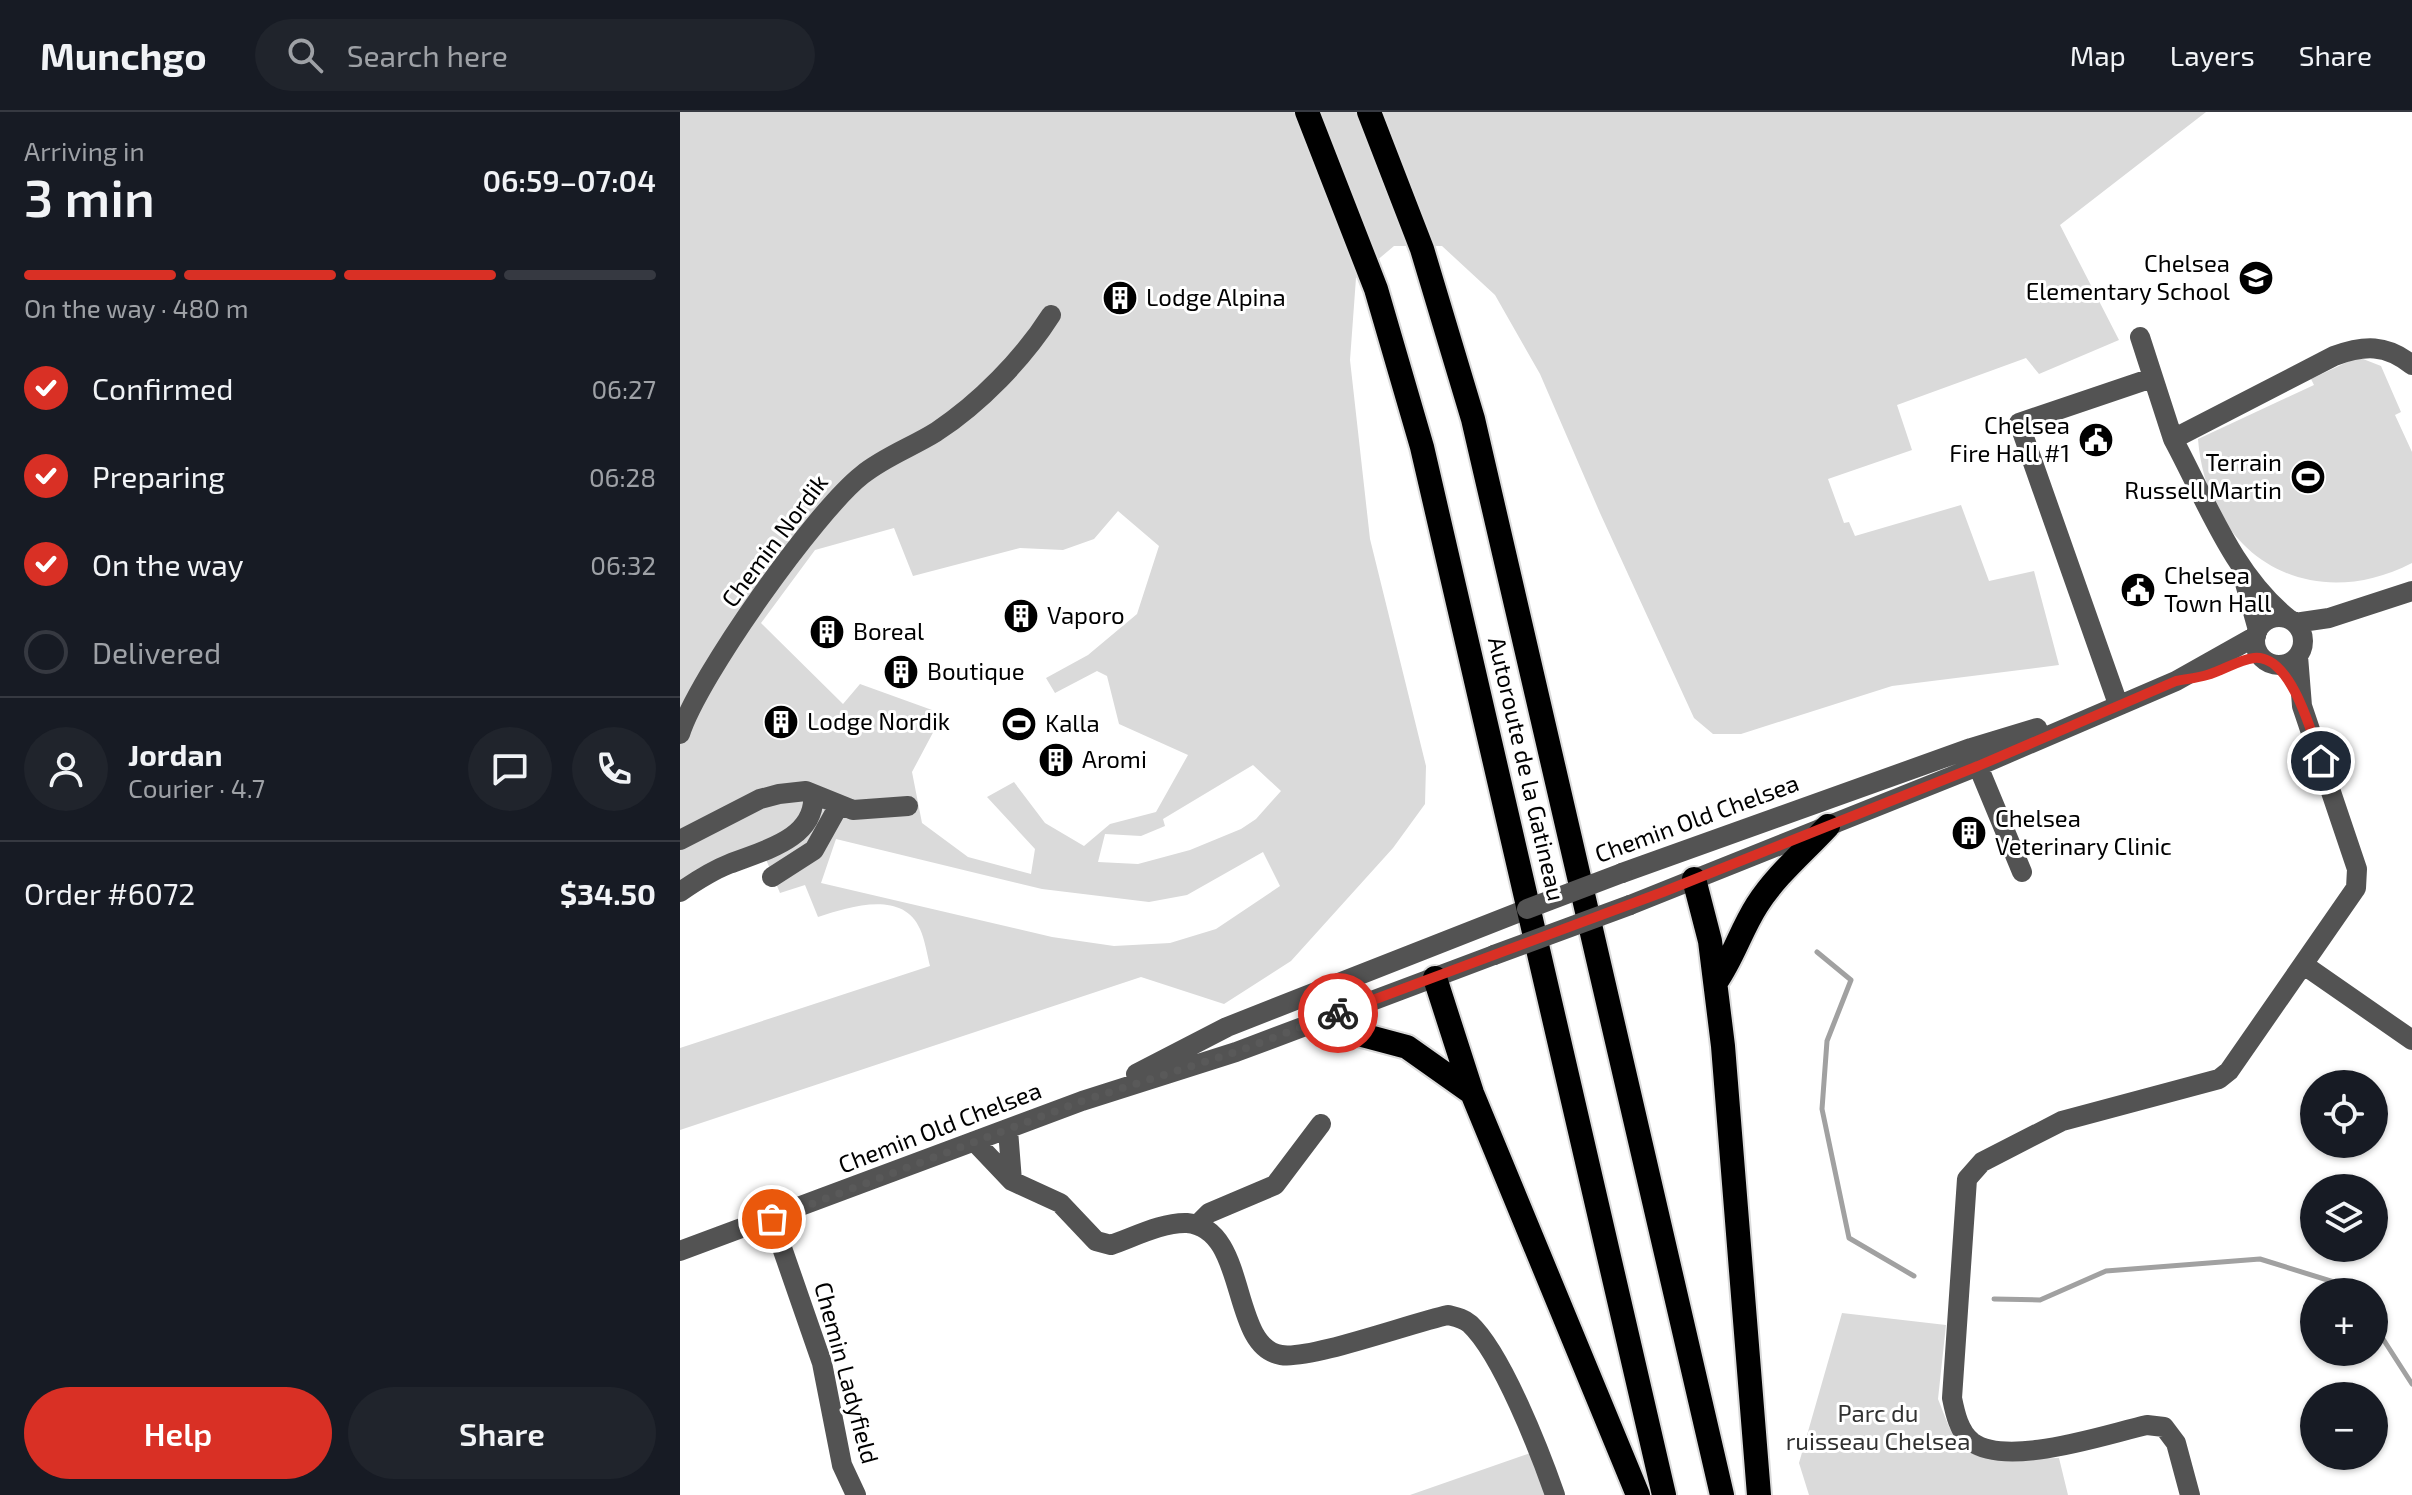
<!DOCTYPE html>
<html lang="en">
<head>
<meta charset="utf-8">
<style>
	:root { --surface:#171b24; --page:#20242c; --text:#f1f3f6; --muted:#9ea1a6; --line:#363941; --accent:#d93025 }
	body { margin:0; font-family:"Exo 2",sans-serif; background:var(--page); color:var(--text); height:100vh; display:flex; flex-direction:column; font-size:30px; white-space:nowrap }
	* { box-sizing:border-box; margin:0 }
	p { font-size:26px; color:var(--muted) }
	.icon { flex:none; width:44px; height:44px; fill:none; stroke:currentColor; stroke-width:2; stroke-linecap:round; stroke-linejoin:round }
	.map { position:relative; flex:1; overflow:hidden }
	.side { display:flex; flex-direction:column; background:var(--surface); width:680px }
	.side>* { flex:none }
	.controls { position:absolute; left:1620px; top:958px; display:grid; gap:16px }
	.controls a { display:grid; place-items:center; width:88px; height:88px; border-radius:50%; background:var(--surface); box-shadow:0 2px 6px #0004; font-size:40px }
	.pin { position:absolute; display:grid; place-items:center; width:68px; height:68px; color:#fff; margin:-34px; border:4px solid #fff; border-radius:50%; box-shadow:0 2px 8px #0007 }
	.courier { position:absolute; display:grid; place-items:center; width:80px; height:80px; margin:-40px; border:6px solid #d93025; border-radius:50%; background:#fff; color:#222; box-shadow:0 2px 10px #0007 }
	.summary em { font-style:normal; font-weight:600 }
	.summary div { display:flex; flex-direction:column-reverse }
	.summary { display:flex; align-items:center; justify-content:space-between; height:136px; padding:0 24px }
	h1 { font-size:52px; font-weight:600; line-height:60px }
	.bar { display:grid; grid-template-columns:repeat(4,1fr); gap:12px 8px; align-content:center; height:96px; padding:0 24px }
	.bar i { height:10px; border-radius:6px; background:var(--line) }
	.bar .current { background:var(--accent) }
	.bar p { grid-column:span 4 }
	.line { display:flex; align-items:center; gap:20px; padding:0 24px; border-top:2px solid var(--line) }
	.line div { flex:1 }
	.round { display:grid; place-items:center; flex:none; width:84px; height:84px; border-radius:42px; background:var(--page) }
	ol { padding:0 24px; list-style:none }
	li { display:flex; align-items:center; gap:24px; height:88px }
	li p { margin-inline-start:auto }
	li .icon { padding:8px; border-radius:50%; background:var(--accent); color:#fff; stroke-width:4 }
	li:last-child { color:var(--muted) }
	li i { width:44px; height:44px; border:4px solid var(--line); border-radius:50% }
	.primary-button { display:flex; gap:16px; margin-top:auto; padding:16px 24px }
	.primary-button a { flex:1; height:92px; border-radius:48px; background:var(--accent); color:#fff; font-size:32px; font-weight:600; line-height:92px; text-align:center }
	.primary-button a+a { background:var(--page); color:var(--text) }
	header { display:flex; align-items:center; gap:48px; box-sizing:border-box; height:112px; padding:0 40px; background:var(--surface); border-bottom:2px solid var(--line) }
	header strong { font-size:38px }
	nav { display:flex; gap:44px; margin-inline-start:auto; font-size:28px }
	.search { width:560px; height:72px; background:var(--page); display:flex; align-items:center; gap:20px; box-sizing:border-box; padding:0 28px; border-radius:44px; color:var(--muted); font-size:30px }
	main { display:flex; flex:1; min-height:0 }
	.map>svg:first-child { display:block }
	.green { fill:#dadada; fill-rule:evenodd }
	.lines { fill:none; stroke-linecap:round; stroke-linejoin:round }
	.stream { stroke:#a1a1a1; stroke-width:5 }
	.highway-casing { stroke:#dbdbdb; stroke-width:28 }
	.minor { stroke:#535353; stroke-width:20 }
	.highway { stroke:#000; stroke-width:24 }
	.minor-bridge { stroke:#535353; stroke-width:20 }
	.done { stroke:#595959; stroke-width:8; stroke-dasharray:0 14.4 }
	.route { stroke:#d93025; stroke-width:10 }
	.labels { text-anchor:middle; stroke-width:6; stroke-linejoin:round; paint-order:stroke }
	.poi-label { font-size:24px; fill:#000; stroke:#fff; text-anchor:start }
	.street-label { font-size:24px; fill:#000; stroke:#fff }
	.park-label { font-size:24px; fill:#313131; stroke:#fff }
</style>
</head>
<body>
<header>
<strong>Munchgo</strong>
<div class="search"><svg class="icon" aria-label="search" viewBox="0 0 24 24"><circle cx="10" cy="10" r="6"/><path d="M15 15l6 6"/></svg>Search here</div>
<nav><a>Map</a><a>Layers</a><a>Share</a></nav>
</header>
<main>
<section class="side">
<div class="summary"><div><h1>3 min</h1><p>Arriving in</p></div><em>06:59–07:04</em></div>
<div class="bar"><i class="current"></i><i class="current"></i><i class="current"></i><i></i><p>On the way · 480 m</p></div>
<ol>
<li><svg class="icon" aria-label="check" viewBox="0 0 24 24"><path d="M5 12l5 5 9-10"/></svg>Confirmed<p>06:27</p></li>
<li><svg class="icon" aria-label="check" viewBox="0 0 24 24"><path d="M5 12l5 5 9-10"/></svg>Preparing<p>06:28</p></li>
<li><svg class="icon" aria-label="check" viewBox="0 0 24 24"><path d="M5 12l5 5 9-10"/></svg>On the way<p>06:32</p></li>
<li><i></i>Delivered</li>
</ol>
<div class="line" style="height:144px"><a class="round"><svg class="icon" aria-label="person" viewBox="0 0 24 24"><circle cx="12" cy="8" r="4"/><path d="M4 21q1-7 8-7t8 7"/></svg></a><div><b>Jordan</b><p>Courier · 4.7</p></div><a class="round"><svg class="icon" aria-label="chat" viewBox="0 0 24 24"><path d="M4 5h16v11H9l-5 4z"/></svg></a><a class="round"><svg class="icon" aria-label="phone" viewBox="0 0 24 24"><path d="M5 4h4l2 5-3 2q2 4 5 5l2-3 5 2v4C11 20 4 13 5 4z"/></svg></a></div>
<div class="line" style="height:104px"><div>Order #6072</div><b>$34.50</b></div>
<div class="primary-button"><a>Help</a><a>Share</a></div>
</section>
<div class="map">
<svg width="1732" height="1383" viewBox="0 0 1732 1383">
	<rect width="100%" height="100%" fill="#fff"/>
	<path class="green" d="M 0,0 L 1526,0 L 1380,113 L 1439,228 L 1359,262 L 1346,246 L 1217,293 L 1232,338 L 1148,367 L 1164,411 L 1169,410 L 1175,424 L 1281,393 L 1309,469 L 1354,459 L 1379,553 L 1212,574 L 1061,622 L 1033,622 L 1014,606 L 920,401 L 860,262 L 815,183 L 762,134 L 714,134 L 676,166 L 670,248 L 690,427 L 746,654 L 745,692 L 713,736 L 611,849 L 544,892 L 461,865 L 0,1018 L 0,936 L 250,854 C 247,842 245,828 240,817 C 223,777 168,795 138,805 L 125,773 L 100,781 L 80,733 L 0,773 ZM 438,399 L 479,434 L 457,502 L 408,543 L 366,566 L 375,581 L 417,559 L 427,564 L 439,612 L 508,643 L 476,700 L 430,712 L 404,734 L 365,711 L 334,670 L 307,685 L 355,737 L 351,762 L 288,745 L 242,711 L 232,660 L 257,613 L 252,598 L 180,572 L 163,592 L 81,511 L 135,438 L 214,416 L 233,464 L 340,436 L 383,438 L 414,427 ZM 573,653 L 601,679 L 576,707 L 561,717 L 510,738 L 458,752 L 418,750 L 425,722 L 461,724 L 485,714 L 483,707 ZM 156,727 L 362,777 L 469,790 L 507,783 L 583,740 L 600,774 L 536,817 L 490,831 L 434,834 L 372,825 L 141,771 Z
		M 1678,245 L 1701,254 L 1721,300 L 1715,303 L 1732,340 L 1732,451 C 1627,505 1527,442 1518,327 L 1634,273 L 1631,267 Z
		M 1162,1201 L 1266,1213 L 1258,1287 L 1269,1315 L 1295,1343 L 1316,1348 L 1379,1346 L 1388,1383 L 1129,1383 L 1119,1351 Z
		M 859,1338 L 875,1383 L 730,1383 Z"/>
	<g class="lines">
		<path class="stream" d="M 1137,840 L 1171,868 L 1147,929 L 1142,997 L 1169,1126 L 1234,1164
			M 1314,1187 L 1360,1188 L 1426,1159 L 1580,1147 L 1670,1175 L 1673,1180
			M 1694,1213 L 1732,1272"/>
		<defs>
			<path id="highway" d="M 627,0 L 696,177 L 742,335 L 984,1383
				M 689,0 L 742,137 L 793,307 L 1042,1383
				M 1014,767 L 1030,829 L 1043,934 L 1079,1383
				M 755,866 L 792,981 L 958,1383
				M 1036,870 C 1053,846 1061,818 1077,793 C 1096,763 1124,740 1148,714
				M 633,910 L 727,935 L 792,981"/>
		</defs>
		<use href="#highway" class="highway-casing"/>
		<path class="minor" d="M 1460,225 L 1493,327
			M 1563,464 L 1578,518
			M1575 529a24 24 0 1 1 48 0a24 24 0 1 1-48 0Z
			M 1609,507 C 1553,463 1526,388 1493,327 L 1654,244 C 1684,233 1706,232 1732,253
			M 1615,511 L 1649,506 L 1732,479
			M 1438,592 L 1339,311 L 1472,266
			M 0,622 C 18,565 135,400 182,363 C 204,345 232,335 256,320 C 300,291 343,247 371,203
			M 1298,654 L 1342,760
			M 0,728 L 80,687 L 99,682 L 126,679 L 173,698 L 228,694
			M 942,761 L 1291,636 L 1357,616
			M 92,765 L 134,738 L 158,695
			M 0,780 C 16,769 31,759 49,752 C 82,739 137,727 133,682
			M 950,793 L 1298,654 L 1496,569 L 1576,524
			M 1624,853 L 1732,928
			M 456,962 L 547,915 L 847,797
			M 328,1018 L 332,1069
			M 295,1030 L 332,1069 L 380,1091 L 416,1129 L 431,1133 C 454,1125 483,1110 507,1111 C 569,1116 549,1235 601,1243 C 630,1248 731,1211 768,1203 C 776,1205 783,1206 790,1212 C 822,1242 860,1340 875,1383
			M 92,1107 L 142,1251 L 162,1353 L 176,1383
			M 517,1113 L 529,1101 L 595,1073 L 641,1012
			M 0,1139 L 402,989 L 556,940 L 814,843
			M 1510,1383 L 1496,1331 L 1484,1315 L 1467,1313 C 1426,1322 1328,1356 1292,1330 C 1279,1320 1275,1301 1272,1286 L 1287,1067 L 1302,1050 L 1382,1009 L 1539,967 L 1549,959 L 1676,776 L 1677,757 L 1622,594 L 1618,544"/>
		<use href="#highway" class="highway"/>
		<path class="minor-bridge" d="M 847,797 L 942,761
			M 814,843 L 950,793"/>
	</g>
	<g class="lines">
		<path class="done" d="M 92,1107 L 402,989 L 556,940 L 658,901"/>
		<path class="route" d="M 658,901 L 983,780 L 1298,654 L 1496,569 C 1506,567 1517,566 1527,563 C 1542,559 1558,548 1574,546 C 1611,542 1632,622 1641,649"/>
	</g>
	<defs>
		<symbol id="school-disc" viewBox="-11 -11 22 22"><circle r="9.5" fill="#000" stroke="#fff"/><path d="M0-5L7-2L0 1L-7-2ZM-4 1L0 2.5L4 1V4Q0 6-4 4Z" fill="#fff"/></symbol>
		<symbol id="building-disc" viewBox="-11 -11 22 22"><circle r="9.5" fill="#000" stroke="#fff"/><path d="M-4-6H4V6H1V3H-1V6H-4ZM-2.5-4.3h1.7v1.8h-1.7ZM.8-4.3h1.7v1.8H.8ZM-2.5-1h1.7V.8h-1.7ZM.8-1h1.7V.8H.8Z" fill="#fff"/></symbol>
		<symbol id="civic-disc" viewBox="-11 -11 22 22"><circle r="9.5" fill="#000" stroke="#fff"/><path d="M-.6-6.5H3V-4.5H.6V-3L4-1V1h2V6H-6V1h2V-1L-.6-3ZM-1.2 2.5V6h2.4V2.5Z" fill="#fff"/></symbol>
		<symbol id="stadium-disc" viewBox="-11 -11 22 22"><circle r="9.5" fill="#000" stroke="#fff"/><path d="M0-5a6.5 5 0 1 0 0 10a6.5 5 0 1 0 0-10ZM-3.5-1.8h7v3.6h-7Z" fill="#fff"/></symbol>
	</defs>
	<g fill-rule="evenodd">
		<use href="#school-disc" x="1556" y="146" width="40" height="40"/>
		<use href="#building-disc" x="420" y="166" width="40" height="40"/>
		<use href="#civic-disc" x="1396" y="308" width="40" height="40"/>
		<use href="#stadium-disc" x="1608" y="345" width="40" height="40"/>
		<use href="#civic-disc" x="1438" y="458" width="40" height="40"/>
		<use href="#building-disc" x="321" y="484" width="40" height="40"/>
		<use href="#building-disc" x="127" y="500" width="40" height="40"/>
		<use href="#building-disc" x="201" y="540" width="40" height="40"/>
		<use href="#building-disc" x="81" y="590" width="40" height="40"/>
		<use href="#stadium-disc" x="319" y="592" width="40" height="40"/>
		<use href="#building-disc" x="356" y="628" width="40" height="40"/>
		<use href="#building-disc" x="1269" y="701" width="40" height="40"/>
	</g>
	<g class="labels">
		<g class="poi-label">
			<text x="1550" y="160" text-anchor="end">Chelsea<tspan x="1550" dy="28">Elementary School</tspan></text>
			<text x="466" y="194">Lodge Alpina</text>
			<text x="1390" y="322" text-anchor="end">Chelsea<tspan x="1390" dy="28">Fire Hall #1</tspan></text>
			<text x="1602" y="359" text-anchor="end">Terrain<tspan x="1602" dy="28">Russell Martin</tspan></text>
			<text x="1484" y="472">Chelsea<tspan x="1484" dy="28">Town Hall</tspan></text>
			<text x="367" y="512">Vaporo</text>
			<text x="173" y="528">Boreal</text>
			<text x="247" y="568">Boutique</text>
			<text x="127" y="618">Lodge Nordik</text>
			<text x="365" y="620">Kalla</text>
			<text x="402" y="656">Aromi</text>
			<text x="1315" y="715">Chelsea<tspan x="1315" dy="28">Veterinary Clinic</tspan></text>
		</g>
		<g class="street-label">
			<text transform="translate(95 429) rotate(-53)" y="8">Chemin Nordik</text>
			<text transform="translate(846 657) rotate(77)" y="8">Autoroute de la Gatineau</text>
			<text transform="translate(1017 707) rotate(-20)" y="8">Chemin Old Chelsea</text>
			<text transform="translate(260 1016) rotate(-21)" y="8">Chemin Old Chelsea</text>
			<text transform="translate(166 1261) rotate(75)" y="8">Chemin Ladyfield</text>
		</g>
		<g class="park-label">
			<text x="1198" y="1310">Parc du<tspan x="1198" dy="28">ruisseau Chelsea</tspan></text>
		</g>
	</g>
</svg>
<div class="controls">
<a><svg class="icon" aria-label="locate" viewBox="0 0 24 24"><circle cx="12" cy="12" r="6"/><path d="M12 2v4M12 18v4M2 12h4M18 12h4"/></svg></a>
<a><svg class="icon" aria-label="layers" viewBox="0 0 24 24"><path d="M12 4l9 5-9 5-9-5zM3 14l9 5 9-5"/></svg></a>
<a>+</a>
<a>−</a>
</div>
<div class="pin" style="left:92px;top:1107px;background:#ea580c"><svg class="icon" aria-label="bag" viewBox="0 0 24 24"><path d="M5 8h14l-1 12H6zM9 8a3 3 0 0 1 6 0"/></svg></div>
<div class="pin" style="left:1641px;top:649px;background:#1f2937"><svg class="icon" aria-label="home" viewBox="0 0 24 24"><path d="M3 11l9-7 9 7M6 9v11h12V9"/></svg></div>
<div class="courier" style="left:658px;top:901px"><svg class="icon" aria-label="bike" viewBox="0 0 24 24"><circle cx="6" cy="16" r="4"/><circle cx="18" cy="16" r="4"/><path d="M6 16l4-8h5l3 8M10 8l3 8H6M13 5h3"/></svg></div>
</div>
</main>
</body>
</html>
